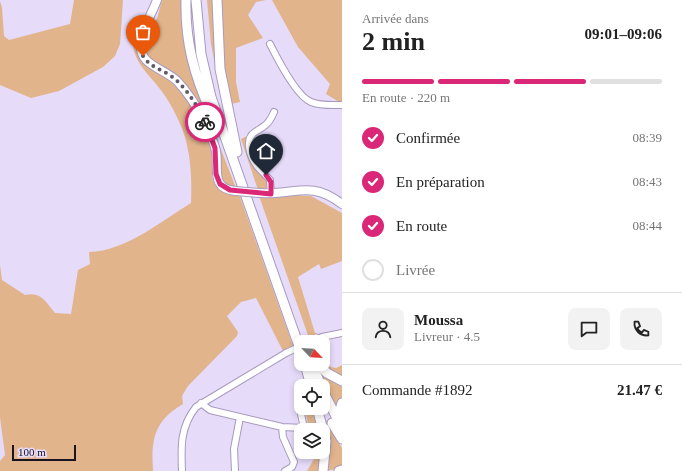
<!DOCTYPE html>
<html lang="fr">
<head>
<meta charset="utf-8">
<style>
	:root { --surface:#fff; --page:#f2f2f2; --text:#222; --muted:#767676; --line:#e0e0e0; --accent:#db2777 }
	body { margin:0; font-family:Georgia,serif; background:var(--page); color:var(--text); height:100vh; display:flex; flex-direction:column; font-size:15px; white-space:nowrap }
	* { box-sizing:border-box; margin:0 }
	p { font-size:13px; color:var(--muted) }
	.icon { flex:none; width:22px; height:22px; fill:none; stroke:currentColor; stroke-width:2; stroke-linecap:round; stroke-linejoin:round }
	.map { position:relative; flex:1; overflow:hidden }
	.drawer { display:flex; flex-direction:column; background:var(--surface); width:340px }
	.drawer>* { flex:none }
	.needle { width:26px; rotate:115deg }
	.fabs { position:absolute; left:294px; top:335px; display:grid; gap:8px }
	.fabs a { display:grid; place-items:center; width:36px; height:36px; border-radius:8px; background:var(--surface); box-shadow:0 2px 6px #0003; font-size:20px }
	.scale { position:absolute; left:12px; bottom:10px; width:64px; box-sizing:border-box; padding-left:4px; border:2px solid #191421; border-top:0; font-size:11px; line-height:14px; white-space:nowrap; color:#191421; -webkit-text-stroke:3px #e6dbf9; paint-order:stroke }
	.pin { position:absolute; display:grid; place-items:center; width:34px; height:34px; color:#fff; margin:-41px -17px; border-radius:50% 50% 50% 0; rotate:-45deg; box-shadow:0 0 4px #0007 }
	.pin .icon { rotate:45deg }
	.courier { position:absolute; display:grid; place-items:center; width:40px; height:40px; margin:-20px; border:3px solid #db2777; border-radius:50%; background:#fff; color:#222; box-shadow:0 1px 5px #0007 }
	.head em { font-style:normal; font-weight:700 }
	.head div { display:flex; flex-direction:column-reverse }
	.head { display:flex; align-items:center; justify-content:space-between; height:68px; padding:0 20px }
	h1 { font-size:26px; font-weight:700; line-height:30px }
	.bar { display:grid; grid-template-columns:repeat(4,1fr); gap:6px 4px; align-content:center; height:48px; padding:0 20px }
	.bar i { height:5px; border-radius:3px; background:var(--line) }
	.bar .current { background:var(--accent) }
	.bar p { grid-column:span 4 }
	.line { display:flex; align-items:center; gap:10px; padding:0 20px; border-top:1px solid var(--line) }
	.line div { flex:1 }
	.round { display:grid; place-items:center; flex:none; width:42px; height:42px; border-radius:8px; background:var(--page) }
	ol { padding:0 20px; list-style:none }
	li { display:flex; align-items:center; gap:12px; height:44px }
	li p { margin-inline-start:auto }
	li .icon { padding:4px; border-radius:50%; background:var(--accent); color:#fff; stroke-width:4 }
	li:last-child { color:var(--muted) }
	li i { width:22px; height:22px; border:2px solid var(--line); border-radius:50% }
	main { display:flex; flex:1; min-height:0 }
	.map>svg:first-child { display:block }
	.green { fill:#e1b48c }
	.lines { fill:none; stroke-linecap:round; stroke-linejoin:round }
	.minor-casing { stroke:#a89abe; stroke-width:8 }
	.major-casing { stroke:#a89abe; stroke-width:10 }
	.highway-casing { stroke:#a89abe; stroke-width:11 }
	.minor { stroke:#fff; stroke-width:6 }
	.major { stroke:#fff; stroke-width:8 }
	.highway { stroke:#fff; stroke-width:9 }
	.minor-bridge-casing { stroke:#a89abe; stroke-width:8; stroke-linecap:butt }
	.major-bridge-casing { stroke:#a89abe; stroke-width:10; stroke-linecap:butt }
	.minor-bridge { stroke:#fff; stroke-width:6 }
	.major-bridge { stroke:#fff; stroke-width:8 }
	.done { stroke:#615a6d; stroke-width:4; stroke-dasharray:0 7.2 }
	.route { stroke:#db2777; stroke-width:5 }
</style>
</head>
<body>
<main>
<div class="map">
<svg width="342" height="471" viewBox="0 0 342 471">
	<rect width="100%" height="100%" fill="#e6dbf9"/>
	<path class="green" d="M 74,0 L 123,0 L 120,44 L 115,56 L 103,67 L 59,91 L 31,98 L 0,85 L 0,1 L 2,8 L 4,36 L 9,40 L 70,24 Z
		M 162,0 L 183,0 L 188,60 L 192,75 L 236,188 L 227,184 L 221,177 L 220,154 L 175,74 L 164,67 L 158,67 L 147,57 L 143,42 L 150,25 L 157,19 Z
		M 207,0 L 215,0 L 218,80 L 211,44 Z
		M 220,0 L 266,0 L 256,2 L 248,15 L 263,38 L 236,48 L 236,82 L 240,102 L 231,104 L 224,72 Z
		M 272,0 L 342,0 L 342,102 L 339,102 L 326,94 L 330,84 L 298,47 Z
		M 136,24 L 140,24 L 138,32 L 138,49 C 170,80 200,106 212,150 C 215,161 208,177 216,186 C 222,193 231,193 239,194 L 293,346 L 283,351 L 256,298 L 241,302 L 227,316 L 238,332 L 237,336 L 188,386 L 182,396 L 183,404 C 154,421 151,439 153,471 L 0,471 L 0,461 L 5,455 L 0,417 L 0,265 L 2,280 L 25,295 C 41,291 46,302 55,313 L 71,314 L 78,270 L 90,264 L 89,252 C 126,251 160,222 191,203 C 192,179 191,154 183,131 C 178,118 171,104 163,93 C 152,77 135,65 133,45 C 132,39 135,31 136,24 Z
		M 247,136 L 247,144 L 267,180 L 267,187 L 264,190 L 258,190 L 241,139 Z
		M 290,195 L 311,196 L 342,213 L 342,261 L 321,269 L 319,264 L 298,277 L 315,333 L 318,333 L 309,338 L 259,196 L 272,197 Z
		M 323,357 L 331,367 L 336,368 L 342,365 L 342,377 L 332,373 L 323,364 Z
		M 320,372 L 342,383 L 342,399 L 337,410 Z
		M 305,408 L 313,408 L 320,430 L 309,430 Z
		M 319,408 L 342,448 L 342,468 L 325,471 Z
		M 313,452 L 323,452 L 320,471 L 307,471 L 314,459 Z"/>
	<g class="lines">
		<defs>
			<path id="minor" d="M 270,44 C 277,58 296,96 311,102 C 321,106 332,105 342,105
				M 271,194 L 270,180 C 266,175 261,171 257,166 C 250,157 244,139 255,132 C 265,126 269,124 274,112
				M 310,342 L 322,337 L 342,333
				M 201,403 L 210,410 L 282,427 L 304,428 L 301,414
				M 282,427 L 283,437 L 294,462 L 292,467 L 285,471
				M 182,471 C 181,447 180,427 196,407 L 286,353
				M 235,471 L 234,449 L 240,417"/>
			<path id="major" d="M 157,0 C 152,14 142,28 141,43 C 138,66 165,68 178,82 C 188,93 197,107 204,120 C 208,130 214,141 216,151 C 219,169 210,189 236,191
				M 260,193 C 295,196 309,179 342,204"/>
			<path id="highway" d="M 186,0 C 185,41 194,75 211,112
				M 196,0 L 201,54 L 211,97 L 301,352
				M 217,0 L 220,69 L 237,152
				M 305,364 L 311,386
				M 312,364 L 321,386
				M 318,364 L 327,373 L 342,381
				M 323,391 L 342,428
				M 342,403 L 340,410 L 342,418
				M 317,408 L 326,441 L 323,471
				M 332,423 L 342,439
				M 339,471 L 342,470"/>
		</defs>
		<use href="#minor" class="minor-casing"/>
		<use href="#major" class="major-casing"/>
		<use href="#highway" class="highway-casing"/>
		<use href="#minor" class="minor"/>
		<use href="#major" class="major"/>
		<use href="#highway" class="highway"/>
		<defs>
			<path id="minor-bridge" d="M 286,353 L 301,346"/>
			<path id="major-bridge" d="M 236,191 L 260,193"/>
		</defs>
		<use href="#minor-bridge" class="minor-bridge-casing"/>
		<use href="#major-bridge" class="major-bridge-casing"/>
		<use href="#minor-bridge" class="minor-bridge"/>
		<use href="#major-bridge" class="major-bridge"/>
	</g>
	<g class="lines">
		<path class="done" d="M 143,56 C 150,67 161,69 171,76 C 185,86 198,106 205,122"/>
		<path class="route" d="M 205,122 L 215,148 L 216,174 L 220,184 L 230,190 L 271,194 L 271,182 L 266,175"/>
	</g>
</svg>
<div class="fabs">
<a><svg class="needle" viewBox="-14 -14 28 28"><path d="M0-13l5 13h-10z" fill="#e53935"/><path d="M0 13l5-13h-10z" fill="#767676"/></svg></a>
<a><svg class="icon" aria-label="locate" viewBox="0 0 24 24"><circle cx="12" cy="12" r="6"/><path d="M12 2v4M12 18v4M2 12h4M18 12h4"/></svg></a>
<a><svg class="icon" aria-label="layers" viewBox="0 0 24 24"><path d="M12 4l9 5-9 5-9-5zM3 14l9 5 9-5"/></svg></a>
</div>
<div class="scale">100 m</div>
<div class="pin" style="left:143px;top:56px;background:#ea580c"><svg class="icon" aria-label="bag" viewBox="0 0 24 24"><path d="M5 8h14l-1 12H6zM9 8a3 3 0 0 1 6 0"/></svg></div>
<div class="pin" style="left:266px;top:175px;background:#1f2937"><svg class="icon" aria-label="home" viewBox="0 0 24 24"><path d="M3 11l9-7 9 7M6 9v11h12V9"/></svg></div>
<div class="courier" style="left:205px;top:122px"><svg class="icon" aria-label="bike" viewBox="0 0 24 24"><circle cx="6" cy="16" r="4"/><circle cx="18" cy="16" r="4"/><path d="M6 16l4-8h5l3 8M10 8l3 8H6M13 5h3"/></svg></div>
</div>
<section class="drawer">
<div class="head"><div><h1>2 min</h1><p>Arrivée dans</p></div><em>09:01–09:06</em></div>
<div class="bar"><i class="current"></i><i class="current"></i><i class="current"></i><i></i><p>En route · 220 m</p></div>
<ol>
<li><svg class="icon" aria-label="check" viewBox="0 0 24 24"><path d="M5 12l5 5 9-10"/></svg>Confirmée<p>08:39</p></li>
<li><svg class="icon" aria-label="check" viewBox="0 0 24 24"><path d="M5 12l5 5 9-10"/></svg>En préparation<p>08:43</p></li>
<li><svg class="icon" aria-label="check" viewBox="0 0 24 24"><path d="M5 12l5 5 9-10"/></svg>En route<p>08:44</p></li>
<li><i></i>Livrée</li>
</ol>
<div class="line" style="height:72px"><a class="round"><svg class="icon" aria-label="person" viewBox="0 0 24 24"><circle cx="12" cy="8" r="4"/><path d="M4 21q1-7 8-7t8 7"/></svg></a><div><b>Moussa</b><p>Livreur · 4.5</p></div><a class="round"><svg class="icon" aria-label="chat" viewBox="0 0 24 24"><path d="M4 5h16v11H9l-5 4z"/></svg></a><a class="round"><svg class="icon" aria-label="phone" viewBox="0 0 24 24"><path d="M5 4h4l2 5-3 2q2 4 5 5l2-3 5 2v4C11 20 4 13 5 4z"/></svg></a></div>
<div class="line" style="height:52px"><div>Commande #1892</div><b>21.47 €</b></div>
</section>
</main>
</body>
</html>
